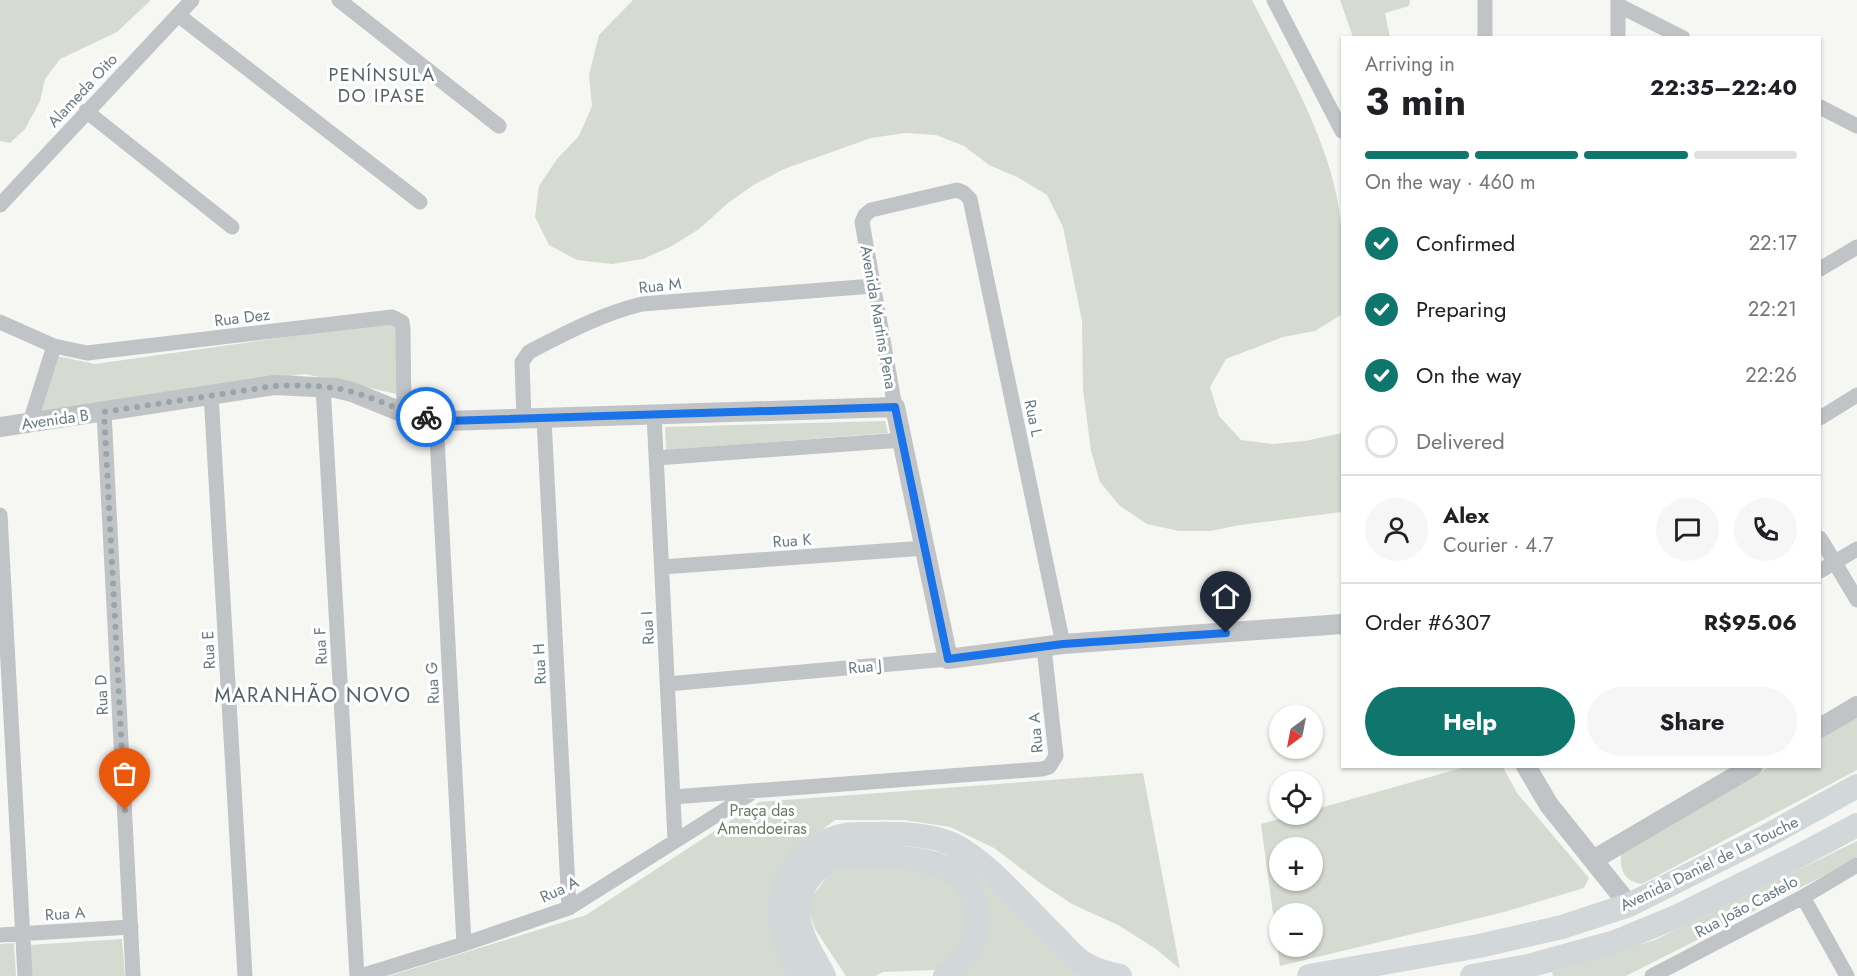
<!DOCTYPE html>
<html lang="en">
<head>
<meta charset="utf-8">
<style>
	:root { --surface:#fff; --page:#f6f6f6; --text:#202124; --muted:#757577; --line:#e0e0e0; --accent:#0f766e }
	body { margin:0; font-family:Jost,sans-serif; background:var(--page); color:var(--text); height:100vh; display:flex; flex-direction:column; font-size:22px; white-space:nowrap }
	* { box-sizing:border-box; margin:0 }
	p { font-size:20px; color:var(--muted) }
	.icon { flex:none; width:33px; height:33px; fill:none; stroke:currentColor; stroke-width:2; stroke-linecap:round; stroke-linejoin:round }
	.map { position:relative; flex:1; overflow:hidden }
	.sheet { position:absolute; left:1341px; top:36px; width:480px; height:732px; display:flex; flex-direction:column; background:var(--surface); border-radius:0px; box-shadow:0 2px 4px #0004 }
	.sheet>* { flex:none }
	.needle { width:39px; rotate:212deg }
	.fabs { position:absolute; left:1269px; top:705px; display:grid; gap:12px }
	.fabs a { display:grid; place-items:center; width:54px; height:54px; border-radius:50%; background:var(--surface); box-shadow:0 2px 4px #0004; font-size:30px }
	.pin { position:absolute; display:grid; place-items:center; width:51px; height:51px; color:#fff; margin:-62px -26px; border-radius:50% 50% 50% 0; rotate:-45deg; box-shadow:0 0 6px #0007 }
	.pin .icon { rotate:45deg }
	.courier { position:absolute; display:grid; place-items:center; width:60px; height:60px; margin:-30px; border:4px solid #1a73e8; border-radius:50%; background:#fff; color:#222; box-shadow:0 2px 8px #0007 }
	.head em { font-style:normal; font-weight:700 }
	.head div { display:flex; flex-direction:column-reverse }
	.head { display:flex; align-items:center; justify-content:space-between; height:102px; padding:0 24px }
	h1 { font-size:39px; font-weight:700; line-height:45px }
	.bar { display:grid; grid-template-columns:repeat(4,1fr); gap:9px 6px; align-content:center; height:72px; padding:0 24px }
	.bar i { height:8px; border-radius:4px; background:var(--line) }
	.bar .active { background:var(--accent) }
	.bar p { grid-column:span 4 }
	.line { display:flex; align-items:center; gap:15px; padding:0 24px; border-top:2px solid var(--line) }
	.line div { flex:1 }
	.round { display:grid; place-items:center; flex:none; width:63px; height:63px; border-radius:32px; background:var(--page) }
	ol { padding:0 24px; list-style:none }
	li { display:flex; align-items:center; gap:18px; height:66px }
	li p { margin-inline-start:auto }
	li .icon { padding:6px; border-radius:50%; background:var(--accent); color:#fff; stroke-width:4 }
	li:last-child { color:var(--muted) }
	li i { width:33px; height:33px; border:3px solid var(--line); border-radius:50% }
	.button { display:flex; gap:12px; margin-top:auto; padding:12px 24px }
	.button a { flex:1; height:69px; border-radius:36px; background:var(--accent); color:#fff; font-size:24px; font-weight:700; line-height:69px; text-align:center }
	.button a+a { background:var(--page); color:var(--text) }
	.map>svg:first-child { display:block }
	.green { fill:#d6dbd2; fill-rule:evenodd }
	.lines { fill:none; stroke-linecap:round; stroke-linejoin:round }
	.minor { stroke:#c0c4c7; stroke-width:15 }
	.tertiary { stroke:#c0c4c7; stroke-width:20 }
	.primary { stroke:#d2d8da; stroke-width:24 }
	.done { stroke:#99a5aa; stroke-width:6; stroke-dasharray:0 10.8 }
	.route { stroke:#1a73e8; stroke-width:8 }
	.labels { text-anchor:middle; stroke-width:6; stroke-linejoin:round; paint-order:stroke }
	.street-label { font-size:16px; fill:#677982; stroke:#fff }
	.park-label { font-size:16px; fill:#6b7a65; stroke:#fff }
	.neighbourhood-label { font-size:18px; letter-spacing:1.5px; fill:#546168; stroke:#fff }
	.quarter-label { font-size:20px; letter-spacing:1.5px; fill:#546168; stroke:#fff }
</style>
</head>
<body>
<div class="map">
<svg width="1857" height="976" viewBox="0 0 1857 976">
	<rect width="100%" height="100%" fill="#f6f6f3"/>
	<path class="green" d="M 0,0 L 151,0 L 117,32 L 60,59 L 45,79 L 40,101 L 25,129 L 10,143 L 0,141 Z
		M 633,0 L 1252,0 C 1289,74 1337,151 1342,235 C 1344,260 1343,285 1342,309 L 1341,315 L 1315,331 L 1283,337 L 1226,359 L 1210,387 L 1219,416 L 1241,440 L 1272,444 L 1305,441 L 1342,433 L 1342,512 L 1240,525 L 1210,531 L 1179,531 L 1147,524 L 1120,506 L 1100,482 L 1091,451 L 1083,389 L 1082,321 L 1063,227 L 1047,195 L 1019,178 L 989,165 L 964,146 L 936,135 L 905,133 L 871,138 L 784,169 L 755,184 L 728,203 L 699,229 L 672,246 L 643,259 L 612,264 L 577,260 L 549,245 L 535,217 L 539,186 L 557,159 L 579,136 L 592,106 L 589,75 L 599,35 Z
		M 1340,0 L 1410,0 L 1409,6 L 1385,13 L 1390,38 L 1353,37 Z
		M 399,321 L 397,394 L 305,374 L 40,411 L 57,356 L 95,364 Z
		M 885,421 L 888,433 L 666,450 L 665,427 Z
		M 1857,716 L 1857,770 L 1642,884 C 1624,881 1620,871 1621,854 L 1769,767 L 1820,766 L 1820,737 Z
		M 1469,766 L 1503,767 L 1517,793 L 1589,878 L 1584,888 L 1504,912 L 1280,966 L 1261,824 L 1295,815 L 1312,814 L 1313,810 ZM 1280,848 L 1312,848 L 1312,880 L 1280,880 ZM 1280,914 L 1312,914 L 1312,946 L 1280,946 Z
		M 1143,773 L 1180,969 L 1156,949 L 1118,925 L 1072,904 L 1040,883 L 994,848 L 950,827 L 903,820 L 835,820 L 788,856 L 794,976 L 389,976 L 586,915 L 759,802 Z
		M 1857,841 L 1857,857 L 1835,870 L 1626,976 L 1553,976 L 1552,972 L 1655,940 Z
		M 964,860 L 1083,976 L 959,976 L 980,948 Z
		M 855,865 L 939,872 L 964,896 L 967,926 L 960,945 L 949,959 L 934,970 L 883,972 L 875,976 L 846,976 L 815,929 L 809,910 L 812,897 L 828,875 Z
		M 122,939 L 125,976 L 31,976 L 29,945 Z
		M 14,943 L 16,976 L 0,976 L 0,944 Z"/>
	<g class="lines">
		<path class="minor" d="M 339,0 L 499,126
			M 1274,0 L 1342,131
			M 1485,0 L 1485,38
			M 1618,5 L 1683,38
			M 178,15 L 420,202
			M 1618,38 L 1618,0
			M 1820,107 L 1857,126
			M 86,111 L 232,227
			M 0,205 L 192,0
			M 1820,269 L 1857,247
			M 0,322 L 54,346 L 87,353 L 392,317 L 402,322 L 403,329 L 404,413
			M 323,386 L 357,976
			M 211,394 L 245,976
			M 895,407 L 862,222 L 865,215 L 871,210 L 957,190 L 964,193 L 970,199 L 1063,644
			M 104,412 L 133,976
			M 654,414 L 675,840
			M 1820,418 L 1857,395
			M 436,419 L 464,944
			M 524,419 L 522,362 L 529,352 C 566,333 601,314 642,304 L 873,286
			M 544,419 L 569,908
			M 30,422 L 54,346
			M 656,458 L 902,440
			M 0,515 L 25,976
			M 1820,538 L 1857,600
			M 662,567 L 925,548
			M 1820,571 L 1857,549
			M 667,684 L 948,659
			M 673,797 L 1042,769 L 1049,767 L 1056,756 L 1044,648
			M 1803,897 L 1847,976
			M 0,935 L 131,927
			M 361,976 L 464,944 L 569,908 L 750,794
			M 1652,976 L 1803,897 L 1857,865"/>
		<path class="tertiary" d="M 0,427 L 274,385 L 336,388 L 352,392 L 404,413 L 446,421 L 895,407 L 948,659 L 1063,644 L 1342,624
			M 1820,728 L 1857,706
			M 1526,766 L 1549,805 L 1629,905
			M 1593,860 L 1753,766"/>
		<path class="primary" d="M 800,976 C 785,943 771,917 786,881 C 798,851 830,833 861,834 C 890,834 920,832 947,842 C 982,855 1028,910 1056,937 C 1064,945 1072,955 1082,962 C 1094,970 1107,973 1120,976
			M 824,976 C 815,958 801,939 799,918 C 796,890 814,862 842,858 C 855,856 870,857 883,857 C 926,858 976,864 977,919 C 977,943 965,962 945,976
			M 1309,976 L 1479,946 L 1562,927 L 1629,905 L 1765,837 L 1857,786
			M 1472,976 L 1528,966 L 1615,942 L 1678,916 L 1795,858 L 1857,825"/>
	</g>
	<g class="lines">
		<path class="done" d="M 125,810 L 104,412 L 274,386 C 300,385 325,385 349,391 C 376,398 399,411 426,417"/>
		<path class="route" d="M 426,417 L 446,421 L 895,407 L 948,659 L 1063,644 L 1226,633"/>
	</g>
	<g class="labels">
		<g class="street-label">
			<text transform="translate(82 90) rotate(-47)" y="6">Alameda Oito</text>
			<text transform="translate(660 285) rotate(-6)" y="6">Rua M</text>
			<text transform="translate(242 317) rotate(-7)" y="6">Rua Dez</text>
			<text transform="translate(879 317) rotate(80)" y="6">Avenida Martins Pena</text>
			<text transform="translate(1034 418) rotate(78)" y="6">Rua L</text>
			<text transform="translate(55 419) rotate(-8)" y="6">Avenida B</text>
			<text transform="translate(792 540) rotate(-4)" y="6">Rua K</text>
			<text transform="translate(647 628) rotate(-93)" y="6">Rua I</text>
			<text transform="translate(320 646) rotate(-93)" y="6">Rua F</text>
			<text transform="translate(208 650) rotate(-93)" y="6">Rua E</text>
			<text transform="translate(539 664) rotate(-93)" y="6">Rua H</text>
			<text transform="translate(865 666) rotate(-5)" y="6">Rua J</text>
			<text transform="translate(432 683) rotate(-93)" y="6">Rua G</text>
			<text transform="translate(101 695) rotate(-93)" y="6">Rua D</text>
			<text transform="translate(1035 733) rotate(-95)" y="6">Rua A</text>
			<text transform="translate(1709 863) rotate(-26)" y="6">Avenida Daniel de La Touche</text>
			<text transform="translate(559 889) rotate(-25)" y="6">Rua A</text>
			<text transform="translate(1746 906) rotate(-28)" y="6">Rua João Castelo</text>
			<text transform="translate(65 913) rotate(-4)" y="6">Rua A</text>
		</g>
		<g class="park-label">
			<text x="762" y="816">Praça das<tspan x="762" dy="18">Amendoeiras</tspan></text>
		</g>
		<g class="neighbourhood-label">
			<text x="382" y="81">PENÍNSULA<tspan x="382" dy="21">DO IPASE</tspan></text>
		</g>
		<g class="quarter-label">
			<text x="313" y="702">MARANHÃO NOVO</text>
		</g>
	</g>
</svg>
<div class="fabs">
<a><svg class="needle" viewBox="-14 -14 28 28"><path d="M0-13l5 13h-10z" fill="#e53935"/><path d="M0 13l5-13h-10z" fill="#757577"/></svg></a>
<a><svg class="icon" aria-label="locate" viewBox="0 0 24 24"><circle cx="12" cy="12" r="6"/><path d="M12 2v4M12 18v4M2 12h4M18 12h4"/></svg></a>
<a>+</a>
<a>−</a>
</div>
<div class="pin" style="left:125px;top:810px;background:#ea580c"><svg class="icon" aria-label="bag" viewBox="0 0 24 24"><path d="M5 8h14l-1 12H6zM9 8a3 3 0 0 1 6 0"/></svg></div>
<div class="pin" style="left:1226px;top:633px;background:#1f2937"><svg class="icon" aria-label="home" viewBox="0 0 24 24"><path d="M3 11l9-7 9 7M6 9v11h12V9"/></svg></div>
<div class="courier" style="left:426px;top:417px"><svg class="icon" aria-label="bike" viewBox="0 0 24 24"><circle cx="6" cy="16" r="4"/><circle cx="18" cy="16" r="4"/><path d="M6 16l4-8h5l3 8M10 8l3 8H6M13 5h3"/></svg></div>
<section class="sheet">
<div class="head"><div><h1>3 min</h1><p>Arriving in</p></div><em>22:35–22:40</em></div>
<div class="bar"><i class="active"></i><i class="active"></i><i class="active"></i><i></i><p>On the way · 460 m</p></div>
<ol>
<li><svg class="icon" aria-label="check" viewBox="0 0 24 24"><path d="M5 12l5 5 9-10"/></svg>Confirmed<p>22:17</p></li>
<li><svg class="icon" aria-label="check" viewBox="0 0 24 24"><path d="M5 12l5 5 9-10"/></svg>Preparing<p>22:21</p></li>
<li><svg class="icon" aria-label="check" viewBox="0 0 24 24"><path d="M5 12l5 5 9-10"/></svg>On the way<p>22:26</p></li>
<li><i></i>Delivered</li>
</ol>
<div class="line" style="height:108px"><a class="round"><svg class="icon" aria-label="person" viewBox="0 0 24 24"><circle cx="12" cy="8" r="4"/><path d="M4 21q1-7 8-7t8 7"/></svg></a><div><b>Alex</b><p>Courier · 4.7</p></div><a class="round"><svg class="icon" aria-label="chat" viewBox="0 0 24 24"><path d="M4 5h16v11H9l-5 4z"/></svg></a><a class="round"><svg class="icon" aria-label="phone" viewBox="0 0 24 24"><path d="M5 4h4l2 5-3 2q2 4 5 5l2-3 5 2v4C11 20 4 13 5 4z"/></svg></a></div>
<div class="line" style="height:78px"><div>Order #6307</div><b>R$95.06</b></div>
<div class="button"><a>Help</a><a>Share</a></div>
</section>
</div>
</body>
</html>
